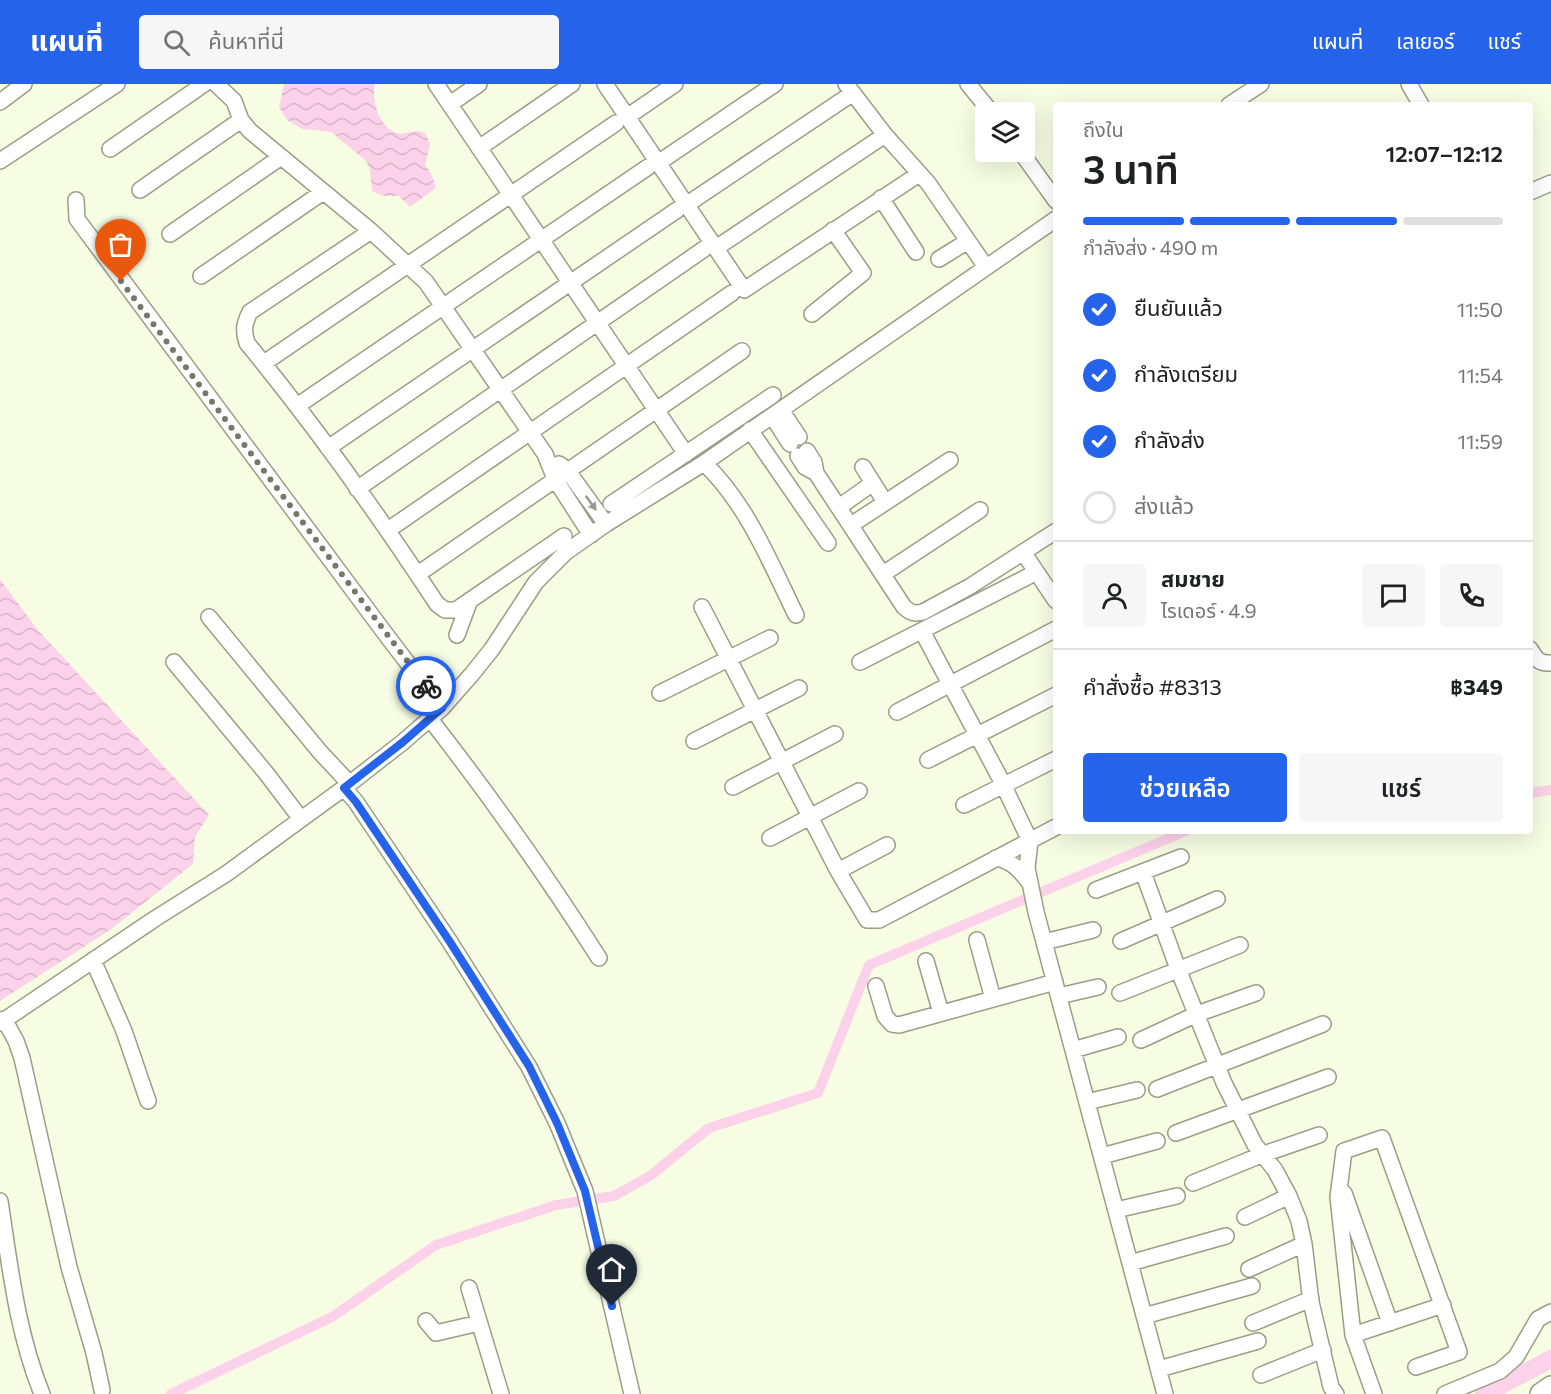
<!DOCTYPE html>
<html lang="th">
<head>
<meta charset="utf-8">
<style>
	:root { --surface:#fff; --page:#f6f6f6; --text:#202124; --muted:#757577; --line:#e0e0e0; --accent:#2563eb }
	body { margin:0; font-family:Commissioner,"Noto Sans Thai",sans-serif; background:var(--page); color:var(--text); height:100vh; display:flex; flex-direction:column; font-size:22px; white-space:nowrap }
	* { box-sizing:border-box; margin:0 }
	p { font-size:20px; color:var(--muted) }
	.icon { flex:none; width:33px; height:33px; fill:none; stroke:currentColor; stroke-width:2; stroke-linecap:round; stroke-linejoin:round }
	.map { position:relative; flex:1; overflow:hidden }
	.details { position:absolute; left:1053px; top:18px; width:480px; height:732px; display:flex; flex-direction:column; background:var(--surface); border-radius:6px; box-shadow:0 6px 24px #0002 }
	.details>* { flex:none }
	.tools { position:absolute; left:975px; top:18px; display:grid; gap:12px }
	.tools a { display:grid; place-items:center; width:60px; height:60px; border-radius:6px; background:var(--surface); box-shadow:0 6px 24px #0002; font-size:30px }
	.pin { position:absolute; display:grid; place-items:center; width:51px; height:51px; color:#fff; margin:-62px -26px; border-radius:50% 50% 50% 0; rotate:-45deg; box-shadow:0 0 6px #0007 }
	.pin .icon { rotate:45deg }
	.courier { position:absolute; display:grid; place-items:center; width:60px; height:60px; margin:-30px; border:4px solid #2563eb; border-radius:50%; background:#fff; color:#222; box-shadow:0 2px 8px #0007 }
	.headline em { font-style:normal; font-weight:600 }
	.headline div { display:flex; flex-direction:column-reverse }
	.headline { display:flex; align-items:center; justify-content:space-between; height:102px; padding:0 30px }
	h1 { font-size:39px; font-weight:600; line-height:45px }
	.bar { display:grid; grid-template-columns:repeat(4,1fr); gap:9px 6px; align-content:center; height:72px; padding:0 30px }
	.bar i { height:8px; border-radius:4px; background:var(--line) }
	.bar .on { background:var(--accent) }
	.bar p { grid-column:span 4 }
	.line { display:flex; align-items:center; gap:15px; padding:0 30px; border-top:2px solid var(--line) }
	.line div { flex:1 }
	.round { display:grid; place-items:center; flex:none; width:63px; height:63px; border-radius:6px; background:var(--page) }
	ol { padding:0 30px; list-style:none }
	li { display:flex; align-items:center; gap:18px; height:66px }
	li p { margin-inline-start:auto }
	li .icon { padding:6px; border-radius:50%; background:var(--accent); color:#fff; stroke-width:4 }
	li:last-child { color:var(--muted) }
	li i { width:33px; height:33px; border:3px solid var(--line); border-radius:50% }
	.cta { display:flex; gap:12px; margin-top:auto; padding:12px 30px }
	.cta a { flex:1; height:69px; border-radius:6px; background:var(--accent); color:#fff; font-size:24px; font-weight:600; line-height:69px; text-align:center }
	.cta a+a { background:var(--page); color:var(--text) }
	header { display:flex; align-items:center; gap:36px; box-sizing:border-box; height:84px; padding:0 30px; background:var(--accent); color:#fff }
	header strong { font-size:28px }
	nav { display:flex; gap:33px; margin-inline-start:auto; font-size:21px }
	.search { width:420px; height:54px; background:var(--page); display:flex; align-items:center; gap:15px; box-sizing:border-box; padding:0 21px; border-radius:6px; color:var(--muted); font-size:22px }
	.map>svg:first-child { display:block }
	.water { fill:url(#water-waves) }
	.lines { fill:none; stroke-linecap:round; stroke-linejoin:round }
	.canal { stroke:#fcd2eb; stroke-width:10 }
	.river { stroke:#fcd2eb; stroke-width:18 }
	.minor-casing { stroke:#999f87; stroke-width:18 }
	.highway-casing { stroke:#999f87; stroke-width:24 }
	.minor { stroke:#fff; stroke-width:15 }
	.highway { stroke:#fff; stroke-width:21 }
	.oneway { fill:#989894 }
	.done { stroke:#75796a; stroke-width:6; stroke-dasharray:0 10.8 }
	.route { stroke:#2563eb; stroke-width:8 }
</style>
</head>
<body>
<header>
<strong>แผนที่</strong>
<div class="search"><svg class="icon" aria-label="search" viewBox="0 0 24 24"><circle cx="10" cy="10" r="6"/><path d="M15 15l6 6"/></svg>ค้นหาที่นี่</div>
<nav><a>แผนที่</a><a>เลเยอร์</a><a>แชร์</a></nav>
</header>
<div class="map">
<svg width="1551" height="1310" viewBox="0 0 1551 1310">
	<defs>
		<pattern id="water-waves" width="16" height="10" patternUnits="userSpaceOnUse" patternTransform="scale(1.5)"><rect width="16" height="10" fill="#fcd2eb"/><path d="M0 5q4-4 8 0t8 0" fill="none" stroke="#d8b5ca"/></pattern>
	</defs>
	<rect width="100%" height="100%" fill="#f6fde3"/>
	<path class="water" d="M 284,0 L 375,0 C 371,16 379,43 397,49 C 408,52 410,43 425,49 L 430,60 L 425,81 L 432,91 L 436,104 L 410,123 L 399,112 L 383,112 L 372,107 L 370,85 L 366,77 L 331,48 L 302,45 L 287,36 L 279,23 Z
		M 0,495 L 37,545 L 209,731 L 195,753 L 193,780 L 110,846 L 0,917 Z"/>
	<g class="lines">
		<path class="canal" d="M 1530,709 L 1551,706
			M 171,1310 L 332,1233 L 436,1161 L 556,1121 L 614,1112 L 650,1092 L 709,1044 L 818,1009 L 869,881 L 1186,747"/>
		<path class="river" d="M 1484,1310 L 1551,1275"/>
		<defs>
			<path id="minor" d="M 216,0 L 234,17 L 241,36 L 250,47 L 371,147 L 426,198 L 545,370 L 555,395 L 591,451
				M 436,0 L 686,370
				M 605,0 L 744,206 L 919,90
				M 846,0 L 885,51 L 928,99 L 986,183
				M 968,0 L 991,28
				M 1409,0 L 1421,21
				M 0,18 L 24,0
				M 450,20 L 479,0
				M 1229,21 L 1261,0
				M 627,33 L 675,0
				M 479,64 L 572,0
				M 110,65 L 204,0
				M 1021,68 L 1056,117
				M 0,77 L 117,0
				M 658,79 L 775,0
				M 140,106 L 241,36
				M 1530,108 L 1551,99
				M 881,114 L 916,168
				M 76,116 L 77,135 L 384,548 L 442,624
				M 686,121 L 853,9
				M 371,147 L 250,228 C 244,240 243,246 247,259 C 315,342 378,430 437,520 L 445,526 L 456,526 L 564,452
				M 170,150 L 281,73
				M 716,164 L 885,51
				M 939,175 L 968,157
				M 201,192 L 323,108
				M 812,230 L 863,189 L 833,146
				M 264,279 L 616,39
				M 297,322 L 648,83
				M 781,326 L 799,353
				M 772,332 L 790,360
				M 750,346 L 828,459
				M 328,364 L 677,126
				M 807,367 L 814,378 L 816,389 L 904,523 C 911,529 914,530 923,528 L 969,503 L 1056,447
				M 798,372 L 805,383 L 816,389
				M 704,379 C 747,420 770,478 796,531
				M 559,380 L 567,386 L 606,440
				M 863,383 L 885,418
				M 357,405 L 704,165
				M 611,420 L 773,311
				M 839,423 L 873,399
				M 851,441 L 950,376
				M 388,446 L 732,209
				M 1023,468 L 1056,517
				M 418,490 L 742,267
				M 883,490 L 980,426
				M 702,523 L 838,787 L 867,836 L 879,836 L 1056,743
				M 209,533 L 320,668 L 350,700
				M 922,547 L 1001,696 L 1030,757 L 1027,784 L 1036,828 L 1165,1310
				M 457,551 L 470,516
				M 1530,565 C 1536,575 1539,580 1551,579
				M 174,578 L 266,689 L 301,735
				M 860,578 L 1029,492
				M 660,609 L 770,554
				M 897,628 L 1056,545
				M 430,635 C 490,712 546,791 599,874
				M 694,657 L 799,604
				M 928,676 L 1056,611
				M 733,703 L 835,650
				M 344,704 L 356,718 L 450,858 L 529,983 L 557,1039 L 585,1107 L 632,1310
				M 964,721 L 1056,675
				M 770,754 L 859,707
				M 996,774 C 1012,777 1020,786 1029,798
				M 838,787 L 887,761
				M 1143,788 L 1178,885 L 1224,999 L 1255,1061 L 1275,1086 L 1289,1112 L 1299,1137 L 1304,1160 L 1311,1218 L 1331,1303 L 1336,1310
				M 1096,806 L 1181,773
				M 977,856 L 993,915
				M 1121,857 L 1217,815
				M 1044,858 L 1093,846
				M 93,876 L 124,947 L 148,1017
				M 926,877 L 941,929
				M 876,902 L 885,932 L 892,940 L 899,941 L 1055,898
				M 1120,909 L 1240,861
				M 1059,912 L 1098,903
				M 4,935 L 16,957 L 22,974 L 69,1183 L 94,1269 L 102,1306
				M 0,939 L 156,834 L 226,790 L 344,704 L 403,658 L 442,624 L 472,590 L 492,565 L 536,498 L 566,468 L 606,440 L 704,379 L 1056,135
				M 1141,956 L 1197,930 L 1256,909
				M 1073,966 L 1118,953
				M 1157,1005 L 1323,940
				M 1087,1018 L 1137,1006
				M 1176,1049 L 1328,993
				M 1102,1072 L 1157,1057
				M 1193,1099 L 1261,1071 L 1319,1051
				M 1344,1109 L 1390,1239
				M 0,1117 C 10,1183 17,1248 42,1310
				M 1116,1126 L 1177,1112
				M 1245,1133 L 1289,1112
				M 1130,1179 L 1226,1152
				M 1249,1185 L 1304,1160
				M 469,1204 L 501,1310
				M 1144,1232 L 1252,1202
				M 426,1237 L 436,1249 L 479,1239
				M 1253,1239 L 1311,1215
				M 1353,1251 L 1443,1221
				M 1159,1285 L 1258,1257
				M 1261,1291 L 1323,1266
				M 1374,1310 L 1353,1251 L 1338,1113 L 1344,1067 L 1382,1054 L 1459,1268 L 1416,1283
				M 1445,1310 L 1500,1287 L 1516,1273 L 1538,1235 L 1551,1228"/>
			<path id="highway" d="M 1541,1310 L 1551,1303"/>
		</defs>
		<use href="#minor" class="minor-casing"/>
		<use href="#highway" class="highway-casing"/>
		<use href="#minor" class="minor"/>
		<use href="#highway" class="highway"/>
	</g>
	<defs><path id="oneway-solid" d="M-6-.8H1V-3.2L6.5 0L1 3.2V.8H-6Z" transform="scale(1.5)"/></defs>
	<use class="oneway" href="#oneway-solid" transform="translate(591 419) rotate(54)"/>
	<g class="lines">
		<path class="done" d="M 121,197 L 426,602"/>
		<path class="route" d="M 426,602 L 442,624 L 403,658 L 344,704 L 356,718 L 450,858 L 529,982 L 557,1039 L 585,1107 L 612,1222"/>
	</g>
</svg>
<div class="tools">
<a><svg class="icon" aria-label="layers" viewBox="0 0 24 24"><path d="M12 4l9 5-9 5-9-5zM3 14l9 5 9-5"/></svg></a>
</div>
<div class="pin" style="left:121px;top:197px;background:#ea580c"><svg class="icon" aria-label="bag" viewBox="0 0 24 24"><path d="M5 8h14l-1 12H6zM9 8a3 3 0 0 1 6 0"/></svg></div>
<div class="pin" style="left:612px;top:1222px;background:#1f2937"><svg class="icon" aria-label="home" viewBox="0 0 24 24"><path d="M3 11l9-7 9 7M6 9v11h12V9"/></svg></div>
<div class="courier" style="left:426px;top:602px"><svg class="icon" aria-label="bike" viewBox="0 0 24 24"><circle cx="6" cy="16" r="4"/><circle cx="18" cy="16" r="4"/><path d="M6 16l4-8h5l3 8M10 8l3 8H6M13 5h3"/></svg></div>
<section class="details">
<div class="headline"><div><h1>3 นาที</h1><p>ถึงใน</p></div><em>12:07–12:12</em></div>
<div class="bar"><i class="on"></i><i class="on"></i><i class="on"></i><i></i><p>กำลังส่ง · 490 m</p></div>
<ol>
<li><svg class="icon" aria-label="check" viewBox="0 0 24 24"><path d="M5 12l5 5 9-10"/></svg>ยืนยันแล้ว<p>11:50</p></li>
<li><svg class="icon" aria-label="check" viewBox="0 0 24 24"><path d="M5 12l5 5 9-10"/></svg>กำลังเตรียม<p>11:54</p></li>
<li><svg class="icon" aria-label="check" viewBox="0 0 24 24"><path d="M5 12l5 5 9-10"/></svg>กำลังส่ง<p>11:59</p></li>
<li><i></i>ส่งแล้ว</li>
</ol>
<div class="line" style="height:108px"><a class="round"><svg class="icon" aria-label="person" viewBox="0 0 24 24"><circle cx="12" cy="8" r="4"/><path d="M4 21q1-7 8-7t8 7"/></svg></a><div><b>สมชาย</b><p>ไรเดอร์ · 4.9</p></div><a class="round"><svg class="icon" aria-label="chat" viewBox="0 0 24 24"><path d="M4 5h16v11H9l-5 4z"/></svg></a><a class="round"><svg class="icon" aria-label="phone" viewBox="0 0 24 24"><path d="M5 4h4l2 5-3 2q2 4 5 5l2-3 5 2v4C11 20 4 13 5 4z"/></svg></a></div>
<div class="line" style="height:78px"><div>คำสั่งซื้อ #8313</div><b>฿349</b></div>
<div class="cta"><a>ช่วยเหลือ</a><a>แชร์</a></div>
</section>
</div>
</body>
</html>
